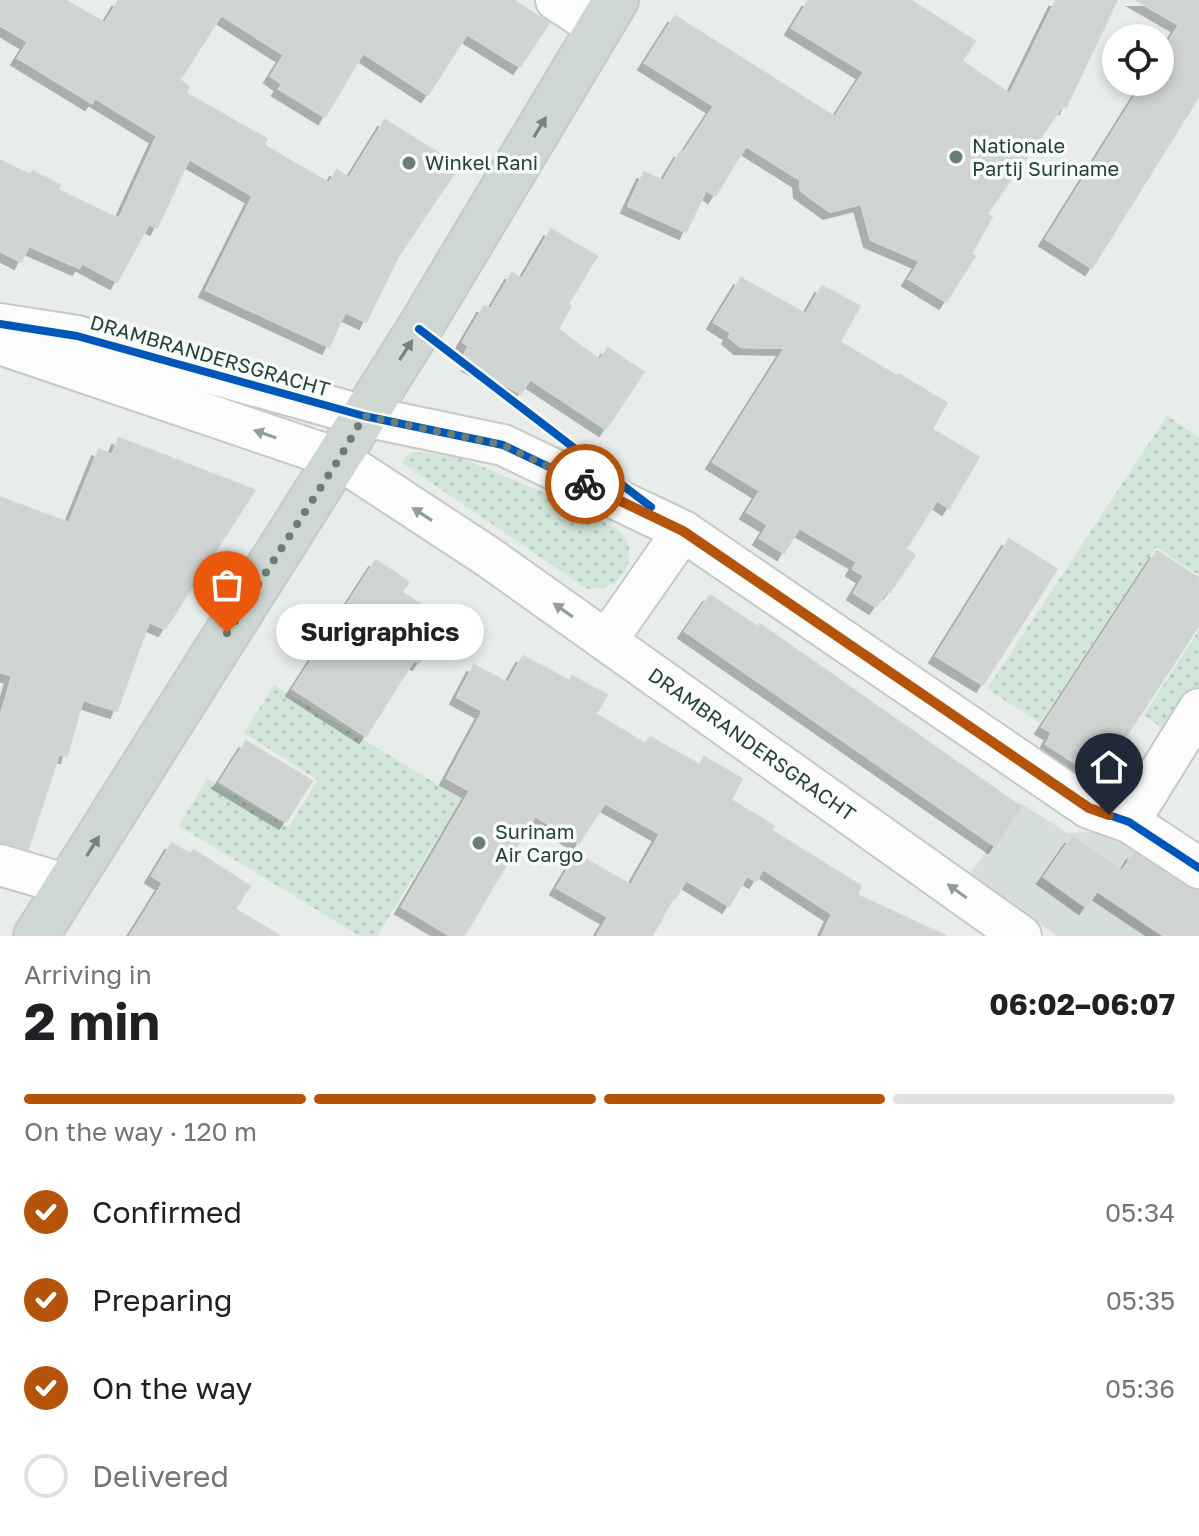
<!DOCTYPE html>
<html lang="en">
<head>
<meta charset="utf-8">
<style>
	:root { --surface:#fff; --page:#f2f2f2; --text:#202124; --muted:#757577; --line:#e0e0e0; --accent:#b45309 }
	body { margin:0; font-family:"Golos Text",sans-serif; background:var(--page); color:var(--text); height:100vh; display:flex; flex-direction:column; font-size:30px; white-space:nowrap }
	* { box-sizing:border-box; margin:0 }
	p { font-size:26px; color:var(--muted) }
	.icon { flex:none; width:44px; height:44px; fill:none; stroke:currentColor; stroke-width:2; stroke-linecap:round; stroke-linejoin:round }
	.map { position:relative; height:936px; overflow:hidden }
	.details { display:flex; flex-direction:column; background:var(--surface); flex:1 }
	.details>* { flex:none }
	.controls { position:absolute; left:1102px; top:24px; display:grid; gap:16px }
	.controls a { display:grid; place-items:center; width:72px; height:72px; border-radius:50%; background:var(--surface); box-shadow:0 4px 12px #0003; font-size:40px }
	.pin { position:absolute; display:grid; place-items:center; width:68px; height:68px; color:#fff; margin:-82px -34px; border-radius:50% 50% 50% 0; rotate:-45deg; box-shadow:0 0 8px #0007 }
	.pin .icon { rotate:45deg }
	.courier { position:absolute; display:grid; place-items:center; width:80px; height:80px; margin:-40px; border:6px solid #b45309; border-radius:50%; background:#fff; color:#222; box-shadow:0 2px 10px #0007 }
	.bubble { position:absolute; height:56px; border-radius:28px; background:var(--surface); box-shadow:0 4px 12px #0003; font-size:26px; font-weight:700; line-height:56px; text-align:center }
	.overview em { font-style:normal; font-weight:700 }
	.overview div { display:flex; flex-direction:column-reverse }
	.overview { display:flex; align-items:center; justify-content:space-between; height:136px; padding:0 24px }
	h1 { font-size:52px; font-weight:700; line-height:60px }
	.bar { display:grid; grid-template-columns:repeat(4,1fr); gap:12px 8px; align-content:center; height:96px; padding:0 24px }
	.bar i { height:10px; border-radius:6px; background:var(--line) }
	.bar .on { background:var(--accent) }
	.bar p { grid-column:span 4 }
	ol { padding:0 24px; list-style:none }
	li { display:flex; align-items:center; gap:24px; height:88px }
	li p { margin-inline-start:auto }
	li .icon { padding:8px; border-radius:50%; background:var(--accent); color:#fff; stroke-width:4 }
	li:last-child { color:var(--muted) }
	li i { width:44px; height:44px; border:4px solid var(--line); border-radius:50% }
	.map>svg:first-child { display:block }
	.built { fill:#d6dedb }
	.grass { fill:url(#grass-dots) }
	.building { fill:#cfd4d2; stroke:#d1d6d4; stroke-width:2; filter:url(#shadow) }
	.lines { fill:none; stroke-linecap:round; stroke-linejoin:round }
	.minor-casing { stroke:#c5cac8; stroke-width:44 }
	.major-casing { stroke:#c3ccc9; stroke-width:48 }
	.minor { stroke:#fcfcfc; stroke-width:40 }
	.major { stroke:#cfd7d5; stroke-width:44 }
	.cycleway-casing { stroke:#f7fbf9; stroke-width:13 }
	.cycleway { stroke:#0057b8; stroke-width:8 }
	.oneway { fill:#718580 }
	.oneway2 { fill:#909f9b }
	.done { stroke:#697e78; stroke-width:8; stroke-dasharray:0 14.4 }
	.route { stroke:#b45309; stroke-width:10 }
	.poi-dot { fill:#697e78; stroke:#f7fbf9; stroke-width:3 }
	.labels { text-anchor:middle; stroke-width:7; stroke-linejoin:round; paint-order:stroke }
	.poi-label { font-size:20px; fill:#24423a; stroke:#f7fbf9; text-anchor:start }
	.street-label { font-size:20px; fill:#24423a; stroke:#f7fbf9 }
</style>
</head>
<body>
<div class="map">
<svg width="1199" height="936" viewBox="0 0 1199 936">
	<defs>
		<pattern id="grass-dots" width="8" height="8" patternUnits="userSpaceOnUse" patternTransform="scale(2)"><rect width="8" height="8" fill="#d1e6d8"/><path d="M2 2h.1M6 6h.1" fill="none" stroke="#b3c6ba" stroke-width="1.8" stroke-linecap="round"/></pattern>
		<filter id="shadow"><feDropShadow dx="-7" dy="7" stdDeviation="0" flood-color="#0004"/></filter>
	</defs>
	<rect width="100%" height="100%" fill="#e8edeb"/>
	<path class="built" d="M 1020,803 L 1068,833 L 1110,831 L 1199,883 L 1199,936 L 1057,936 L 970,874 Z"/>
	<path class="grass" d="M 1167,416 L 1199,437 L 1199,575 L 1156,547 L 1040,723 L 987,689 Z
		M 411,452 L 454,455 L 554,497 L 617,529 L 625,538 L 629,548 L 629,561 L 625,571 L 614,584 L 601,588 L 589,589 L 581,585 L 401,462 Z
		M 1199,630 L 1199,686 L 1170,734 L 1144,715 Z
		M 274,685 L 461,799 L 377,936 L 360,936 L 179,826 L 207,779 L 289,827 L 318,780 L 244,733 Z"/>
	<path class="building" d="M 0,0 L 65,0 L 105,23 L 119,0 L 513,0 L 549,23 L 520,67 L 467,34 L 428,95 L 363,53 L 325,117 L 279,89 L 282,84 L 271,76 L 284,55 L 221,15 L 180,80 L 189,86 L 186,93 L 267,139 L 264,145 L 329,183 L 337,170 L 349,178 L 385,120 L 459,166 L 398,257 L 366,322 L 345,312 L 329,347 L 206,290 L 253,196 L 189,159 L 157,228 L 149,224 L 117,282 L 82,263 L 79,268 L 29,246 L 21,262 L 0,251 L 0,160 L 30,175 L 33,171 L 60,185 L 58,190 L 119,219 L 157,136 L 95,98 L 92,103 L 18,58 L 28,42 L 0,25 Z
		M 809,0 L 910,0 L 975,41 L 962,61 L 1010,94 L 1056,0 L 1117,0 L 1066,107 L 1063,105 L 987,214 L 992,217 L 971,254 L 975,256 L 946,302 L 909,279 L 920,261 L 871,240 L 861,204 L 830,212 L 801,191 L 800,180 L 746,146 L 715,196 L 706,190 L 686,232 L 628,206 L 644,172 L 663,181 L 681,151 L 684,152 L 714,106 L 645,63 L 675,16 L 835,117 L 864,72 L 792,28 Z
		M 1136,0 L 1199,0 L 1199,96 L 1092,268 L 1046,239 L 1144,82 L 1160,82 L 1160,56 L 1179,25 Z
		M 551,229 L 597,256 L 568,304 L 571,306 L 558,329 L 600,360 L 608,348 L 644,372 L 606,429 L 530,379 L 521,394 L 469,364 L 472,359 L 464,355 L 469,346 L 463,342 L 484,306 L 491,309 L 512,273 L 522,279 Z
		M 741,278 L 806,314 L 822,286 L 860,306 L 840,342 L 897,376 L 898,374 L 947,403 L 932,429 L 979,457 L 949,508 L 937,500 L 906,549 L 915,555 L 890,592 L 887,591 L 876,607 L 854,593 L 864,576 L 853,569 L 857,562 L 799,528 L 784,553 L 760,538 L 768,525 L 747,512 L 760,491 L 713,462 L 785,348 L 741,347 L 729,337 L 731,333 L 714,322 Z
		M 119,438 L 255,490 L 165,629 L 149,622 L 117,711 L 83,700 L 67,756 L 59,754 L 28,849 L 0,843 L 0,718 L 12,676 L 0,672 L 0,497 L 69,523 L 99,449 L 112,455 Z
		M 1009,539 L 1057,569 L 983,685 L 936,656 Z
		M 1157,551 L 1199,578 L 1199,625 L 1125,738 L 1121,736 L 1095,776 L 1046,744 L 1052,733 L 1042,727 Z
		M 376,560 L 409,582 L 402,592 L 434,613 L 431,617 L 444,626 L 419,663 L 414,660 L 366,736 L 293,689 Z
		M 710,595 L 758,627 L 760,624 L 1021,807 L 995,846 L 685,631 Z
		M 523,656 L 570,681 L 572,676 L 607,695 L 596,714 L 646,744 L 650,737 L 700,765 L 704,757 L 742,779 L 731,800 L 774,826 L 771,830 L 861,886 L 857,895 L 946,936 L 822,936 L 832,914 L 763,869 L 756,881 L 747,876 L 729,906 L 686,880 L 675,899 L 673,898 L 652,936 L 597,936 L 608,917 L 557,888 L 577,854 L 631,885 L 660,834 L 605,803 L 579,843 L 535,816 L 464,936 L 451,936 L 402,907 L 470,791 L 447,778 L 483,711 L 457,697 L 474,665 L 508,683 Z
		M 246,741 L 312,781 L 286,822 L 220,782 Z
		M 1072,837 L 1122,871 L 1134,853 L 1186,887 L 1199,891 L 1199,936 L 1164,936 L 1097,891 L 1086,907 L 1044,877 Z
		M 172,843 L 190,854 L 194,850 L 250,886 L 235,909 L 280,936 L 130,936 L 163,883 L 152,876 Z"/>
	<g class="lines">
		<defs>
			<g id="minor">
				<path d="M 556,0 L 599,28"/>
				<path d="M 0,324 L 77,336 L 364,416 L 503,445 L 683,531 L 1089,808 L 1129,822 L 1199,868"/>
				<path id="s1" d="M 0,344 L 339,459 L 487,556 L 1021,936"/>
				<path d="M 607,640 L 683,531"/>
				<path d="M 1129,822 L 1199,709"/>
				<path d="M 0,865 L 68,885"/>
			</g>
			<path id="major" d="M 36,936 L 419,329 L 616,0"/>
		</defs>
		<use href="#minor" class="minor-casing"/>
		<use href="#major" class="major-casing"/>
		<use href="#minor" class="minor"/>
		<use href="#major" class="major"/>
		<defs>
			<path id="cycleway" d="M 0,324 L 77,336 L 364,416 L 503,445 L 683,531 L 1089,808 L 1129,822 L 1199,868
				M 419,329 L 651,507"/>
		</defs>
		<use href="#cycleway" class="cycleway-casing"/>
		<use href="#cycleway" class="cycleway"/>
	</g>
	<defs><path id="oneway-solid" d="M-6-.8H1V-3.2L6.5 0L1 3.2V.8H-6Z" transform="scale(2)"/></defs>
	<g class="oneway">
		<use href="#oneway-solid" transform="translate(540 127) rotate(-59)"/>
		<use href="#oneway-solid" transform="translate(406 350) rotate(-57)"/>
		<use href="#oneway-solid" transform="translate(93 846) rotate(-58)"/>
	</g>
	<g class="oneway2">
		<use href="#oneway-solid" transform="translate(265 434) rotate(-161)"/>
		<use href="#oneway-solid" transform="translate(422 514) rotate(-147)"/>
		<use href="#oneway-solid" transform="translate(563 610) rotate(-145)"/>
		<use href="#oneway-solid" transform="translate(957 891) rotate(-144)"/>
	</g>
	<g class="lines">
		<path class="done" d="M 227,633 L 339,459 L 364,416 L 503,445 L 585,484"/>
		<path class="route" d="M 585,484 L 683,531 L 1089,808 L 1109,815"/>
	</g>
	<g class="poi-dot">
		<circle cx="956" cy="157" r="8"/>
		<circle cx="409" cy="163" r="8"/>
		<circle cx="479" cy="843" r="8"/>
	</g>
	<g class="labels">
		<g class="poi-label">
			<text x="972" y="153">Nationale<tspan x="972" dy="23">Partij Suriname</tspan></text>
			<text x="425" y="170">Winkel Rani</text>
			<text x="495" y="839">Surinam<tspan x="495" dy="23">Air Cargo</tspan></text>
		</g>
		<g class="street-label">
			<text transform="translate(210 356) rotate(16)" y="7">DRAMBRANDERSGRACHT</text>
			<text dy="7" stroke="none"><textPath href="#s1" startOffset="860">DRAMBRANDERSGRACHT</textPath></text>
		</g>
	</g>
</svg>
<div class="controls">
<a><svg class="icon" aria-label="locate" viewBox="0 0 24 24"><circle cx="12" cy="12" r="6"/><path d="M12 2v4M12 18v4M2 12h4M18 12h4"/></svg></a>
</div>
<div class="pin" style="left:227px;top:633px;background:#ea580c"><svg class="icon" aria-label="bag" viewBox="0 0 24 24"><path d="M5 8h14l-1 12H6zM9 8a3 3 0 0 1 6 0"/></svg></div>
<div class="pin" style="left:1109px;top:815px;background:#1f2937"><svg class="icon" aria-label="home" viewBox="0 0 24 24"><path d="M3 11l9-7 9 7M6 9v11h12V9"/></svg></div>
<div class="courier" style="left:585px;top:484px"><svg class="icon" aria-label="bike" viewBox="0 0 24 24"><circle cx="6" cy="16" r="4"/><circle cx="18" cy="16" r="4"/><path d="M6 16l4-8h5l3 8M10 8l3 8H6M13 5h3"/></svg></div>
<div class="bubble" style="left:276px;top:604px;width:208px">Surigraphics</div>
</div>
<section class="details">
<div class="overview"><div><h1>2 min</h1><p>Arriving in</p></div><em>06:02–06:07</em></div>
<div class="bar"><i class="on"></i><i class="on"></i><i class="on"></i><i></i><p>On the way · 120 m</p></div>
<ol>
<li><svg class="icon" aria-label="check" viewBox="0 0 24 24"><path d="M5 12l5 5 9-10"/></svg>Confirmed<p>05:34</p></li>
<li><svg class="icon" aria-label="check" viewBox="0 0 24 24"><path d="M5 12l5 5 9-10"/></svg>Preparing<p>05:35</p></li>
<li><svg class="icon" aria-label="check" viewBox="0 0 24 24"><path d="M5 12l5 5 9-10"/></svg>On the way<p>05:36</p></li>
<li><i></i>Delivered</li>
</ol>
</section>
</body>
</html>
